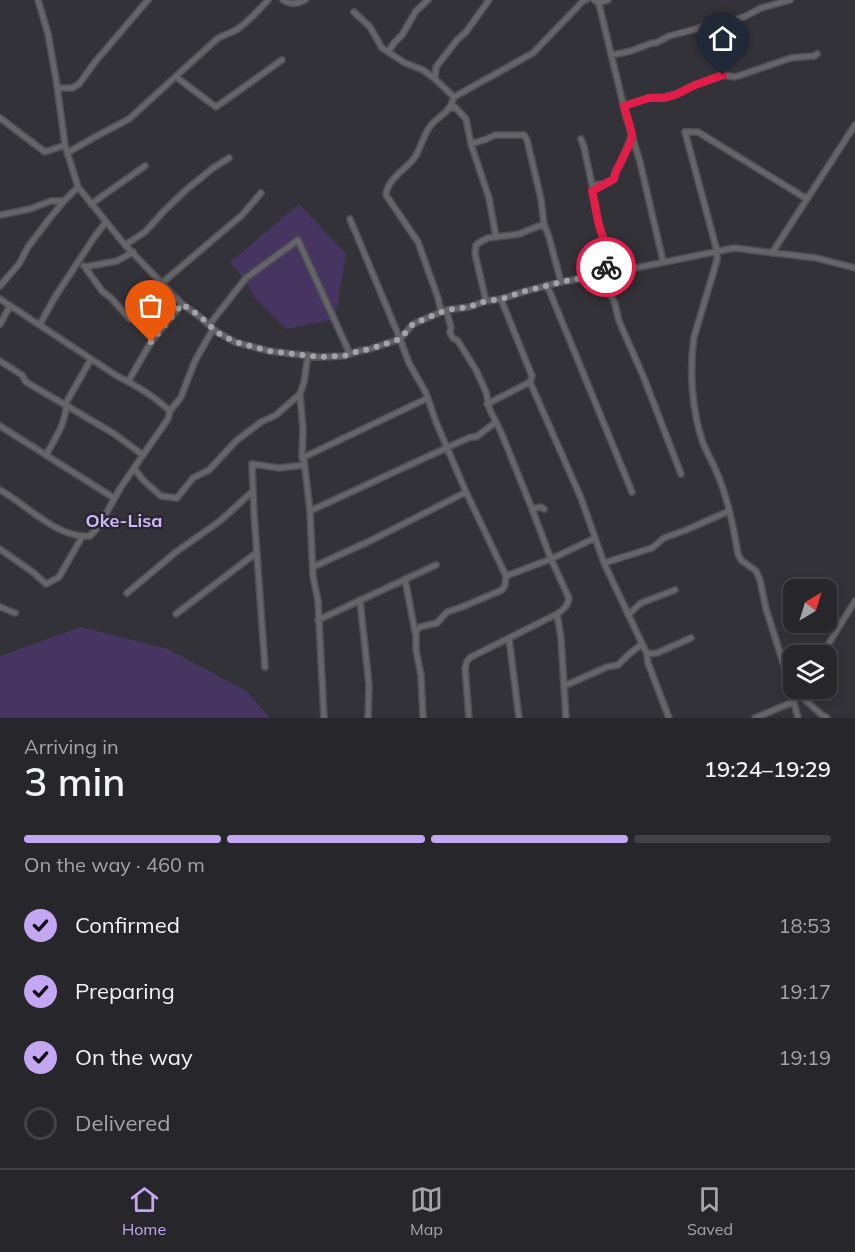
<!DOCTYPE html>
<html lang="en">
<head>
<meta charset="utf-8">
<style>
	:root { --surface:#27262b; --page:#333237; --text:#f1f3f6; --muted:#a4a5a9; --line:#434347; --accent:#c3a7f2 }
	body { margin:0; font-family:Mulish,sans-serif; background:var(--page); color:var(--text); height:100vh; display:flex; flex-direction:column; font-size:22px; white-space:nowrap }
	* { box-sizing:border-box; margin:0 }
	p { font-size:20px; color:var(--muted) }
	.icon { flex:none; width:33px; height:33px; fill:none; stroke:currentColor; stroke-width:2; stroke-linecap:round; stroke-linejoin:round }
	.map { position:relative; height:718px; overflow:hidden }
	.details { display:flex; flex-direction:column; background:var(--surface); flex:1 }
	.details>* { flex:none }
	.needle { width:39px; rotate:38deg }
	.controls { position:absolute; left:783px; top:579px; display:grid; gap:12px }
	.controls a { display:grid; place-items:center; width:54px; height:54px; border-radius:12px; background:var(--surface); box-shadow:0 3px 9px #0003,0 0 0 2px var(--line); font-size:30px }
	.pin { position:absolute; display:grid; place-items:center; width:51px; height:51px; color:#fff; margin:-62px -26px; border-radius:50% 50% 50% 0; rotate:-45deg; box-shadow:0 0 6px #0007 }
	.pin .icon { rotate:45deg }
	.courier { position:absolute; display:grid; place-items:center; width:60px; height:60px; margin:-30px; border:4px solid #e11d48; border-radius:50%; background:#fff; color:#222; box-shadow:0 2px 8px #0007 }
	.headline em { font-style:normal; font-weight:600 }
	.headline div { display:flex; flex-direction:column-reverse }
	.headline { display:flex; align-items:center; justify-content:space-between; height:102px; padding:0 24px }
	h1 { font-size:39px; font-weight:600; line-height:45px }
	.bar { display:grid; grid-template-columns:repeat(4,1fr); gap:9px 6px; align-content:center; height:72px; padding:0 24px }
	.bar i { height:8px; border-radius:4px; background:var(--line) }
	.bar .selected { background:var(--accent) }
	.bar p { grid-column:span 4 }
	ol { padding:0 24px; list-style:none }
	li { display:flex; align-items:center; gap:18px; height:66px }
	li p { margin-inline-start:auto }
	li .icon { padding:6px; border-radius:50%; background:var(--accent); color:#111; stroke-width:4 }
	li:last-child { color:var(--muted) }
	li i { width:33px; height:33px; border:3px solid var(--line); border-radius:50% }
	.menu { display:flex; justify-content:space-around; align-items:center; height:84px; border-top:2px solid var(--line); background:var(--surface); font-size:16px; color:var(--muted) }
	.menu a { display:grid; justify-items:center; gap:3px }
	.menu .selected { color:var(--accent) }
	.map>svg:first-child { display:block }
	.green { fill:#463560 }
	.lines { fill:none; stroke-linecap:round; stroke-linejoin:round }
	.minor-casing { stroke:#504e55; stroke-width:8 }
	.minor { stroke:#656468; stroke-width:5 }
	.done { stroke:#a4a3a9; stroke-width:6; stroke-dasharray:0 10.8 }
	.route { stroke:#e11d48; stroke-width:8 }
	.labels { text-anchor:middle; stroke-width:5; stroke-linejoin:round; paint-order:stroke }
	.quarter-label { font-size:18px; font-weight:bold; fill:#d0b6fb; stroke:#2a282f }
</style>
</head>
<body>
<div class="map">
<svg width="855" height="718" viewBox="0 0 855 718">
	<rect width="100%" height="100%" fill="#343239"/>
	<path class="green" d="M 299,204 L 346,254 L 335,319 L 286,329 L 255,298 L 246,282 L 230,262 Z
		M 81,627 L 168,649 L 246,691 L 270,718 L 0,718 L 0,656 Z"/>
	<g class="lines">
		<defs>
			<path id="minor" d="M 38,0 L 48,34 L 56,79 L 65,145 L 78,187 L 125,245 L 182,304 L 200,317 L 217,332 L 235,342 L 269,351 L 319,357 L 344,356 L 359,351 L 370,349 L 400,339 L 413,324 L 446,310 L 469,307 L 486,301 L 501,299 L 526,291 L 561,282 L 596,276 L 734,248 L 816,258 L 855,268
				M 283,0 C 291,5 297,4 305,0
				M 594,0 L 599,3 L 608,0
				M 598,0 L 626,116 L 640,162 L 663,261
				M 354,12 L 370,27 L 382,48 L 405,63 L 423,70 L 435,79
				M 388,52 L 394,43 L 402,35 L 416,11 L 428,0
				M 612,55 L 631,51 L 652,43 L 656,43 L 669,36 L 696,29 L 706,25 L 725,22 L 744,17 L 761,8 L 790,0
				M 176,77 L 216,107 L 282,60
				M 58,88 L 72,88 L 79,84 L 95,62 L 148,0
				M 454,97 L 435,79 L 436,67 L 457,40 L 466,32 L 489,0
				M 624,106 L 649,98 L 665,97 L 677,94 L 695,85 L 723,75 L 735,77 L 791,58 L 814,56 L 817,54
				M 451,108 L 455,107 L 466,119 L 471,144 L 489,198 L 496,237
				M 0,118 L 45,152 L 65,145
				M 632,135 L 620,165 L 615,172 L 614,179 L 592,191 C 595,202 596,213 599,224 C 604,243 613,255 602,275 L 615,304 L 619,321 L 644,378 L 681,474
				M 581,139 L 584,147 L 592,185 L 601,184
				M 471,144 L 487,139 L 495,135 L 524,135 L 527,140 L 541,199 L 544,224 L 549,237 L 561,282
				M 67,153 L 93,138 L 129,119 L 217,39 C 224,34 233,33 239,28 C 250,20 259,10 268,0
				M 91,204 L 145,166
				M 0,215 L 30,209 L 51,201 L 64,201
				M 350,219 L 400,339 L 409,363 L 426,393 L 436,422 L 466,492 L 506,576 L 505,585 L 502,590 L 462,607 L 447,612 L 437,623 L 420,627 L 416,631 L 416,650 L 421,675 L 423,718
				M 125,245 L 145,232 L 165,210 L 186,190 L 213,168 L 229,158
				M 772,253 L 855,125
				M 84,266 L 85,267 L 117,261 L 133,252
				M 85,267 L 102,291 L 111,298 L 130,319
				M 162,283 L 242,215 L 261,193
				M 547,285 L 632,492
				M 0,286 L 19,264 L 28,247 L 50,218 L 64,201 L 78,187
				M 0,299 L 117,376 C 136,385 155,397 170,411
				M 501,299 L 532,376 L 530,382 L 581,498 L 604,563 L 647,654 L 657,653 L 691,638
				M 486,301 L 475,254 L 476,245 L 480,242 L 488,238 L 519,234 L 544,224
				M 446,310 L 451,327 L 450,333 L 453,338 L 458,341 L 476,370 L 486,392 L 490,410 L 501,432 L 532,509 L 541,507 L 544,509
				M 441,312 L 438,298 L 418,242 L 386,195 C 387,181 402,171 411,162 C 421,152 422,136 431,125 C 442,113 449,114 454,97 L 533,53 L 584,0 L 586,0
				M 0,324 L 10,306
				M 40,324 L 55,297 L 95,236 L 106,222
				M 209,325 L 246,278 L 298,240 L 350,354
				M 308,355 L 304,382 L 300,394 L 303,429 L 302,458 L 304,460 L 310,511 L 313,576 L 318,601 L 324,718
				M 0,361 L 22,375 L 26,382 L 113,433 L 143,455
				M 128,382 L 151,342 L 182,304
				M 487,404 L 530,382
				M 0,426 L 114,498
				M 46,455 C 55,439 67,421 66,403 L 91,359
				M 302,458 L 428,398
				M 134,468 L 143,480 L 161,496 L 177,498 L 193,478 L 209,470 L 236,441 L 261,422 L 276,415 L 300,394
				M 0,490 C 26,504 57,539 90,536 L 99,526 L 121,487 L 143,455 L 168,419 L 170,411 L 181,397 L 195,361 L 213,329
				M 310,511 L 457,443 L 471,437 L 476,437 L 496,422
				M 0,549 L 34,573 L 46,584 L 59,577 L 82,537
				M 604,563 L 652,548 L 664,538 L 686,530 L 729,511
				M 313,567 L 372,540 L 466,492
				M 506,576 L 551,559 L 532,509
				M 405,579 L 415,632
				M 127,593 L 176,552 L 220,521 L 253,491
				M 360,600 L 369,685 L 368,718
				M 0,607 L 15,613
				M 176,614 L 256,553
				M 557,614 L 561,638 L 566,718
				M 628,615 L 641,603 L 675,590
				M 318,620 L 436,565
				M 509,638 L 519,718
				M 647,654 L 648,663 L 669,718
				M 821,656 L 855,601
				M 265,667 L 254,513 L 252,464 L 279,468 L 304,465
				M 564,686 L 607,667 L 618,665 L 628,655 L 642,644
				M 796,692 L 822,715 L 827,718
				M 469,718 L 465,668 L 467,661 L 471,657 L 557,614 C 563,610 568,606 569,598 L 551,559 L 595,538
				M 755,718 L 793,702
				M 798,718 L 787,675 L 766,609 L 760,580 L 756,571 L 741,560 L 738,554 C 734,529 727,496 717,473 C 713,463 707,453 703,443 C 692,411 689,370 694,337 L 717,260 L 717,251 L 685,132 L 698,132 L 807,199"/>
		</defs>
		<use href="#minor" class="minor-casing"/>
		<use href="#minor" class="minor"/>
	</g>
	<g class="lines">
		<path class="done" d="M 151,342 L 182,304 L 200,316 L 216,332 L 235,342 L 269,351 L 319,357 L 344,356 L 359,351 L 370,349 L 400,339 L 413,324 L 446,310 L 469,307 L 486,301 L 501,299 L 526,291 L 561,282 L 602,274 L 606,267"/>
		<path class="route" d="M 606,267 C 610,251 603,240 599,225 C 596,214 595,202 592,191 L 614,179 C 615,167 632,146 632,135 C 631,128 626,114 624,106 L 649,98 L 665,98 L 677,94 L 695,85 L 723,75"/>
	</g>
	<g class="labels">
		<g class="quarter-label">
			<text x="124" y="527">Oke-Lisa</text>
		</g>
	</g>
</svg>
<div class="controls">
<a><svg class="needle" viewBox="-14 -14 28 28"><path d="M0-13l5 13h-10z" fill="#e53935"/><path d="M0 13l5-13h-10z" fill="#a4a5a9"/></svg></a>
<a><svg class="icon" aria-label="layers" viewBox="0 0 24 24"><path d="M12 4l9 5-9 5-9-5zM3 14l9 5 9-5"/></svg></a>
</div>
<div class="pin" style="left:151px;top:342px;background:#ea580c"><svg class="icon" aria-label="bag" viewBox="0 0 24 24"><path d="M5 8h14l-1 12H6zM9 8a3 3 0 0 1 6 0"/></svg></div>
<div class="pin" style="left:723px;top:75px;background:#1f2937"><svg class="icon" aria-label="home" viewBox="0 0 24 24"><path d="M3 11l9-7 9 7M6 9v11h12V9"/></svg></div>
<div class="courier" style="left:606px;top:267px"><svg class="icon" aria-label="bike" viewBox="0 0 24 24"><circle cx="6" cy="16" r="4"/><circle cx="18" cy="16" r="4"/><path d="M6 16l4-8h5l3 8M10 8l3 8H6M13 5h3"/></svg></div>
</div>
<section class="details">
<div class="headline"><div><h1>3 min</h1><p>Arriving in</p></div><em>19:24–19:29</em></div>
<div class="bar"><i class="selected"></i><i class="selected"></i><i class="selected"></i><i></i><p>On the way · 460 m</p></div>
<ol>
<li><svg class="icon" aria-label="check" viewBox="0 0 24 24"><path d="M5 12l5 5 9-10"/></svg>Confirmed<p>18:53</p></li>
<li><svg class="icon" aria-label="check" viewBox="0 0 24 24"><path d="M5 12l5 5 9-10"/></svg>Preparing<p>19:17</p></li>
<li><svg class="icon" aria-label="check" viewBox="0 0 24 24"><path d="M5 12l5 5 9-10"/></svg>On the way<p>19:19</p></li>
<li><i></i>Delivered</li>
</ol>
</section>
<nav class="menu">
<a class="selected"><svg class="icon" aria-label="home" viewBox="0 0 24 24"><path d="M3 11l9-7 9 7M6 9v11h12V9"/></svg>Home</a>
<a><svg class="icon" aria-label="map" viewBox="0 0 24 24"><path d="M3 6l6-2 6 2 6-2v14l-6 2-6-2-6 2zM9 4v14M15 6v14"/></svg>Map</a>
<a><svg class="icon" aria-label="saved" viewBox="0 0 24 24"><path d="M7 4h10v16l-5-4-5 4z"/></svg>Saved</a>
</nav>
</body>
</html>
